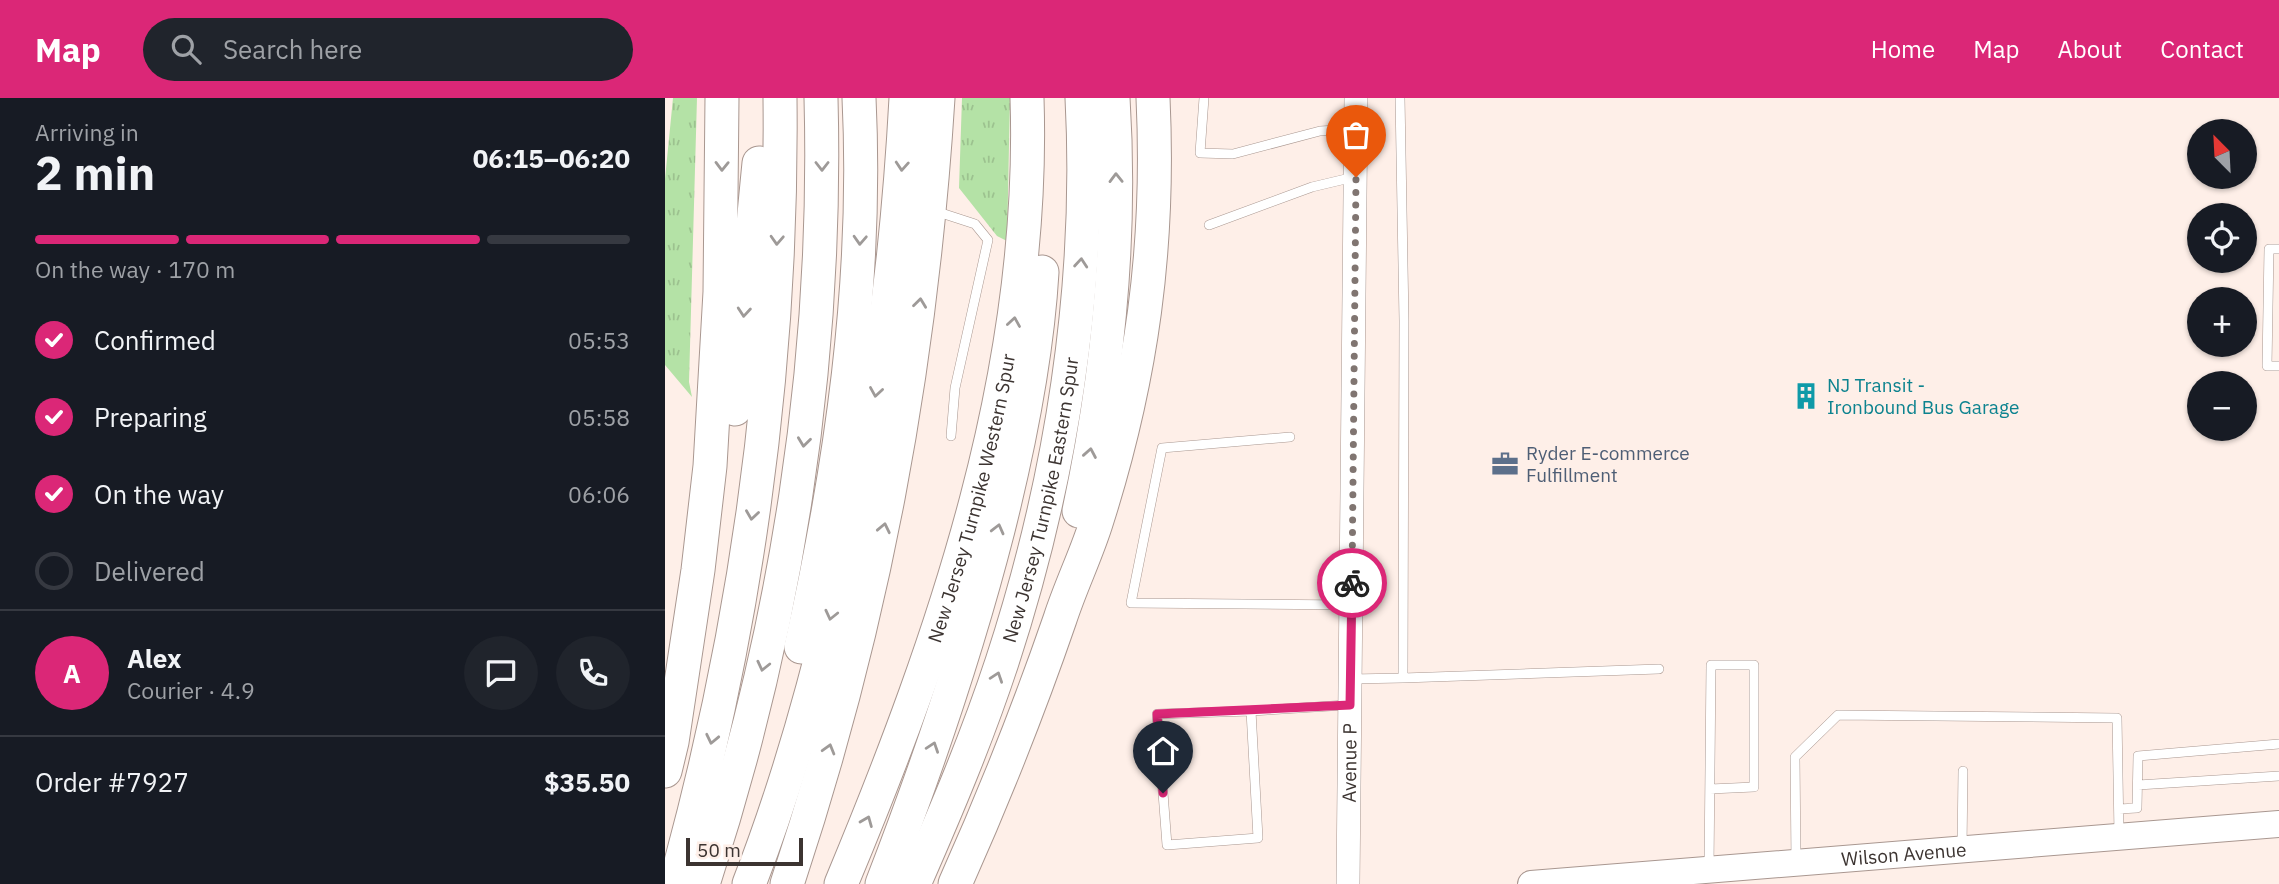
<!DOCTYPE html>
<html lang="en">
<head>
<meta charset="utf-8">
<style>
	:root { --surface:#171b24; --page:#20242c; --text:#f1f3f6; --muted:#9ea1a6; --line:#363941; --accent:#db2777 }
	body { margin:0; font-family:"IBM Plex Sans",sans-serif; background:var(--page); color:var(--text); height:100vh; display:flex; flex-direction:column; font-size:26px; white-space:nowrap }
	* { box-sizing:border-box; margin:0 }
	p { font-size:23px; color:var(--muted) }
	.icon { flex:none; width:38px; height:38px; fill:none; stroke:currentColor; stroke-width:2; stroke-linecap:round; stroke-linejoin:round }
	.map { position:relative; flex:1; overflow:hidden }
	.panel { display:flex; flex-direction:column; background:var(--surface); width:665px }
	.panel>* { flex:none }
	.needle { width:46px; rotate:336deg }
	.buttons { position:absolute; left:1522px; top:21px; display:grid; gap:14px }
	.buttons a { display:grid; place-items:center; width:70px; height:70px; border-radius:50%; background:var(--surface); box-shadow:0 2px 5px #0004; font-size:35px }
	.scale { position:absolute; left:21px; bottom:18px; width:117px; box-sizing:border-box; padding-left:7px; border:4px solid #3c3431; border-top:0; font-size:19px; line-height:24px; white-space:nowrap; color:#3c3431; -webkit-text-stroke:5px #feefe8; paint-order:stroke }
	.pin { position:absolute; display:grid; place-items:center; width:60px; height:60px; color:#fff; margin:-72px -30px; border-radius:50% 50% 50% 0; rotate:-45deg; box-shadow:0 0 7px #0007 }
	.pin .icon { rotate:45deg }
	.courier { position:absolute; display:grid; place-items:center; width:70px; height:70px; margin:-35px; border:5px solid #db2777; border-radius:50%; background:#fff; color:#222; box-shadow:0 2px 9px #0007 }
	.summary em { font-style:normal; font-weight:700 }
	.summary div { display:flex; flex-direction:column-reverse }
	.summary { display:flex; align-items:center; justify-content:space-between; height:119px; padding:0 35px }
	h1 { font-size:46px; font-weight:700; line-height:52px }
	.bar { display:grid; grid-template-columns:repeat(4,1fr); gap:10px 7px; align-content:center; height:84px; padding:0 35px }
	.bar i { height:9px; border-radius:5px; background:var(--line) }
	.bar .active { background:var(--accent) }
	.bar p { grid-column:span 4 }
	.line { display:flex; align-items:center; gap:18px; padding:0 35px; border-top:2px solid var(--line) }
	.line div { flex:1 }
	.round { display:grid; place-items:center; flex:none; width:74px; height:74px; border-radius:37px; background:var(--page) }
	ol { padding:0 35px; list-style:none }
	li { display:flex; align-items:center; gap:21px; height:77px }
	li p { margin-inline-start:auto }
	li .icon { padding:7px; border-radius:50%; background:var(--accent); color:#fff; stroke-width:4 }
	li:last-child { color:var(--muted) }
	li i { width:38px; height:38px; border:4px solid var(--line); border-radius:50% }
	header { display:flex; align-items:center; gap:42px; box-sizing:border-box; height:98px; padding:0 35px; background:var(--accent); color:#fff }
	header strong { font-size:33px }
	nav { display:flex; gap:38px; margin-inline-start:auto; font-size:24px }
	.search { width:490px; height:63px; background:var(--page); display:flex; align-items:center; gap:18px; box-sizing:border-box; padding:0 24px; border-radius:38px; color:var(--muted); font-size:26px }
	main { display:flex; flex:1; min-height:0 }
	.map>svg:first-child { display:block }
	.grass { fill:url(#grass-tufts) }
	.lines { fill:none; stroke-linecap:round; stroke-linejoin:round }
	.service-casing { stroke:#a99790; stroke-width:10 }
	.tertiary-casing { stroke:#a99790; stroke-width:24 }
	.secondary-casing { stroke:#a99790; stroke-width:28 }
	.motorway-casing { stroke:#a99790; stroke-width:35 }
	.service { stroke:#fff; stroke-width:9 }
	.tertiary { stroke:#fff; stroke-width:23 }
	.secondary { stroke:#fff; stroke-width:26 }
	.motorway { stroke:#fff; stroke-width:33 }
	.oneway { stroke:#9e9a98 }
	.done { stroke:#807571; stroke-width:7; stroke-dasharray:0 12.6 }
	.route { stroke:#db2777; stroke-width:9 }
	.labels { text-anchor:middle; stroke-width:6; stroke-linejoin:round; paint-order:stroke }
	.culture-label { font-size:19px; fill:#0d838f; stroke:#feefe8; text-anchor:start }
	.service-label { font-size:19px; fill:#4e5e75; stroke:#feefe8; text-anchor:start }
	.street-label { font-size:19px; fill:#3c3431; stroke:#feefe8 }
</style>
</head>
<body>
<header>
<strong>Map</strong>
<div class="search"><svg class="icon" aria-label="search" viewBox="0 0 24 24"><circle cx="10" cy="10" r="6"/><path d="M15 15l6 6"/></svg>Search here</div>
<nav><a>Home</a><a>Map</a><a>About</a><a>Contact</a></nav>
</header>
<main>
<section class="panel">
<div class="summary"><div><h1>2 min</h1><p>Arriving in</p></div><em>06:15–06:20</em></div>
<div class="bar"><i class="active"></i><i class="active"></i><i class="active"></i><i></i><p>On the way · 170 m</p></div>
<ol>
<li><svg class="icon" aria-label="check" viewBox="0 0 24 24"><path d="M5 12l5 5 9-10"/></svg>Confirmed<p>05:53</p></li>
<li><svg class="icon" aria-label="check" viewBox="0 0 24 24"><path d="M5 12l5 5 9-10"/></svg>Preparing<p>05:58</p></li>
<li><svg class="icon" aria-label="check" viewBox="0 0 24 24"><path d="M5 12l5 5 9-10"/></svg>On the way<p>06:06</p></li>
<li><i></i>Delivered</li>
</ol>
<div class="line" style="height:126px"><b class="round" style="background:var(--accent);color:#fff">A</b><div><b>Alex</b><p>Courier · 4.9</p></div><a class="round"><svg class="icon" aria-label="chat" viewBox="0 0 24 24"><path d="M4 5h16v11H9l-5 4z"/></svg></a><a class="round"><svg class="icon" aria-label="phone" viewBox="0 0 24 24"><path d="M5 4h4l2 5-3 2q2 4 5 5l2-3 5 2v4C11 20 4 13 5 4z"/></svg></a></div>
<div class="line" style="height:91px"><div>Order #7927</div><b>$35.50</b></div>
</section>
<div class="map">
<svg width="1614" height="786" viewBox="0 0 1614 786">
	<defs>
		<pattern id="grass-tufts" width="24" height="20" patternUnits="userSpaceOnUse" patternTransform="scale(1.75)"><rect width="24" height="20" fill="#b4e2a6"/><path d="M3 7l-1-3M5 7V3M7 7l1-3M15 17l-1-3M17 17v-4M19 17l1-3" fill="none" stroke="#9cc28f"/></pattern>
	</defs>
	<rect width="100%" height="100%" fill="#feefe8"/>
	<path class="grass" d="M 8,0 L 32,0 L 24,284 L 27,299 L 0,267 L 0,81 Z
		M 297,0 L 345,0 L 342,143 L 332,138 L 294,90 Z"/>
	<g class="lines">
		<defs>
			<path id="service" d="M 539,0 L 535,55 L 568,56 L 655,33 L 689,31
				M 270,113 L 310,126 L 323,142 L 290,290 L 286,338
				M 544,127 L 647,89 L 689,79
				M 1614,151 L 1604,151 L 1602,268 L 1614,268
				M 625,339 L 497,350 L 466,505 L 685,507
				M 738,580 L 994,571
				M 686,581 L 738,580 L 739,223 L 735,0
				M 586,613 L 593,740 L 502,747 L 492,616 Z
				M 586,613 L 682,607
				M 1473,687 L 1614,678
				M 1454,711 L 1472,710 L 1473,658 L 1614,646
				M 1297,750 L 1298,673
				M 1131,764 L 1130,659 L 1173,617 L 1452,620 L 1454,736
				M 1044,771 L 1046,567 L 1089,567 L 1089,689 L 1045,691"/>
			<g id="tertiary">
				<path id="s1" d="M 683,786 L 691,0"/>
			</g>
			<g id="secondary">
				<path id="s2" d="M 866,786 L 1614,726"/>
			</g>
			<g id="motorway">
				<path d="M 70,311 L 94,65"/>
				<path d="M 414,413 C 443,277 457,139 448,0"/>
				<path d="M 136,549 C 176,369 203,185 194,0"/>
				<path d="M 0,673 L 7,644 L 33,472 L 45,368 L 55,194 L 57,0"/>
				<path d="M 10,786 C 81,531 118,265 115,0"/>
				<path d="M 38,786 C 121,533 163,266 156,0"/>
				<path d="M 84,786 C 120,694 147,599 170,503 C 209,337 232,169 241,0"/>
				<path d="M 122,786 C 208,528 256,271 273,0"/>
				<path id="s3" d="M 176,786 C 280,537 371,273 362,0"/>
				<path d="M 217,786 C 262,670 302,553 333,432 C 354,348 372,261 377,174"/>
				<path id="s4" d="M 249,786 C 281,713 312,640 337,564 C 396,384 427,190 417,0"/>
				<path d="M 290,786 C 329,699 364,611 395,521 C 406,487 422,455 432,422 C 477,280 495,149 488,0"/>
			</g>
		</defs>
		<use href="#service" class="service-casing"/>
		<use href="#tertiary" class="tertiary-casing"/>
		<use href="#secondary" class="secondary-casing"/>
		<use href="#motorway" class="motorway-casing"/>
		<use href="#service" class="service"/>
		<use href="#tertiary" class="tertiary"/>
		<use href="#secondary" class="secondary"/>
		<use href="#motorway" class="motorway"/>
	</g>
	<defs><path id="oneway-chevron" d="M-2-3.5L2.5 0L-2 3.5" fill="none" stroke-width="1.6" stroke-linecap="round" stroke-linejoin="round" transform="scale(1.75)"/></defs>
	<g class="oneway">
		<use href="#oneway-chevron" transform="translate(57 68) rotate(91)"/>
		<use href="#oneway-chevron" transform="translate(157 68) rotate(90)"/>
		<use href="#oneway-chevron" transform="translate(237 68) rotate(94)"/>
		<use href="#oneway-chevron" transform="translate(451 80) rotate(-91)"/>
		<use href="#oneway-chevron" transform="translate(112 142) rotate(93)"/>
		<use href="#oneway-chevron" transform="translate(195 142) rotate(93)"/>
		<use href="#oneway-chevron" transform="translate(416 165) rotate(-85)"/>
		<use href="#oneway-chevron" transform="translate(255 205) rotate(-83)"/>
		<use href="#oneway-chevron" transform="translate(79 214) rotate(95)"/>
		<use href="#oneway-chevron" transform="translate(349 224) rotate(-81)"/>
		<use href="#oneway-chevron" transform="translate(211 294) rotate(99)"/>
		<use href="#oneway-chevron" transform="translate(139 344) rotate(97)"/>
		<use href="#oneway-chevron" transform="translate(425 355) rotate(-80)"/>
		<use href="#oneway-chevron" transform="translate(87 417) rotate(98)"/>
		<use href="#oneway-chevron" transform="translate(219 430) rotate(-78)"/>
		<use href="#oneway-chevron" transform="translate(333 431) rotate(-76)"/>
		<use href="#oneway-chevron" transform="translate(166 517) rotate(103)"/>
		<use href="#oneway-chevron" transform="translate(98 568) rotate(103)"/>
		<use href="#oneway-chevron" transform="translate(332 579) rotate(-71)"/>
		<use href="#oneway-chevron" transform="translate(47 641) rotate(102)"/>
		<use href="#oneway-chevron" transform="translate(268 649) rotate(-71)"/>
		<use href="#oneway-chevron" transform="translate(164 651) rotate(-74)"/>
		<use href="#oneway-chevron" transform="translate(202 723) rotate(-68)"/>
	</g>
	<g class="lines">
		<path class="done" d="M 687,485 L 691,79"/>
		<path class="route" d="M 498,695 L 492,616 L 685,607 L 687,485"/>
	</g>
	<defs>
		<symbol id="building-bare" viewBox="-9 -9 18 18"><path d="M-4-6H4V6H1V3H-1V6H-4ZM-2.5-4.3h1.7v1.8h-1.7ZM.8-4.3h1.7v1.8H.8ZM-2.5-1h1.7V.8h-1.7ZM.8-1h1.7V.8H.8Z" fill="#0f9aa8" stroke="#feefe8" stroke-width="2.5" paint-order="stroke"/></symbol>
		<symbol id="office-bare" viewBox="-9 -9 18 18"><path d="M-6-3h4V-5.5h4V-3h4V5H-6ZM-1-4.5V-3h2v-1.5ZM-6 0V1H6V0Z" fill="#5c6f8a" stroke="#feefe8" stroke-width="2.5" paint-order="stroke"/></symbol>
	</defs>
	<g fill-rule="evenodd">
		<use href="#building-bare" x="1122" y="279" width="38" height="38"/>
		<use href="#office-bare" x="821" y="347" width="38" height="38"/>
	</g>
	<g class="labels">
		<g class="culture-label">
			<text x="1162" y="294">NJ Transit -<tspan x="1162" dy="22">Ironbound Bus Garage</tspan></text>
		</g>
		<g class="service-label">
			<text x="861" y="362">Ryder E-commerce<tspan x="861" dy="22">Fulfillment</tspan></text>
		</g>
		<g class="street-label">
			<text dy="7" stroke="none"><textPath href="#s3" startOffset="408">New Jersey Turnpike Western Spur</textPath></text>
			<text dy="7" stroke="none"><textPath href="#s4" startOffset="406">New Jersey Turnpike Eastern Spur</textPath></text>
			<text dy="7" stroke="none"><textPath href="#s1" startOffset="121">Avenue P</textPath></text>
			<text dy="7" stroke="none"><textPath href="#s2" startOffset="374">Wilson Avenue</textPath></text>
		</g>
	</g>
</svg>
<div class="buttons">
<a><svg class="needle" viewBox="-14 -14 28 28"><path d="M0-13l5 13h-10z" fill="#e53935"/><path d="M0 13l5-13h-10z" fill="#9ea1a6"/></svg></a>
<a><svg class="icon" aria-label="locate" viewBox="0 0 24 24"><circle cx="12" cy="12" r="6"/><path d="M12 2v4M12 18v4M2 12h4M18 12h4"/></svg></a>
<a>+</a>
<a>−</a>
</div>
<div class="scale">50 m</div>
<div class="pin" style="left:691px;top:79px;background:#ea580c"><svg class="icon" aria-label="bag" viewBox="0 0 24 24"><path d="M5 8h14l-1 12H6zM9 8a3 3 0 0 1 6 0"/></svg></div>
<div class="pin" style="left:498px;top:695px;background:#1f2937"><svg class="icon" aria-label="home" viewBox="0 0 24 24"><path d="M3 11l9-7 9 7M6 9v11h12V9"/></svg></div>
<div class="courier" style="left:687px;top:485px"><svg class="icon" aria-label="bike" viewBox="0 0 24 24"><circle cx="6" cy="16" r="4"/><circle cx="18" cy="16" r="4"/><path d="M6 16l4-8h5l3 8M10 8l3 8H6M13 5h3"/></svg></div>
</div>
</main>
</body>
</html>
